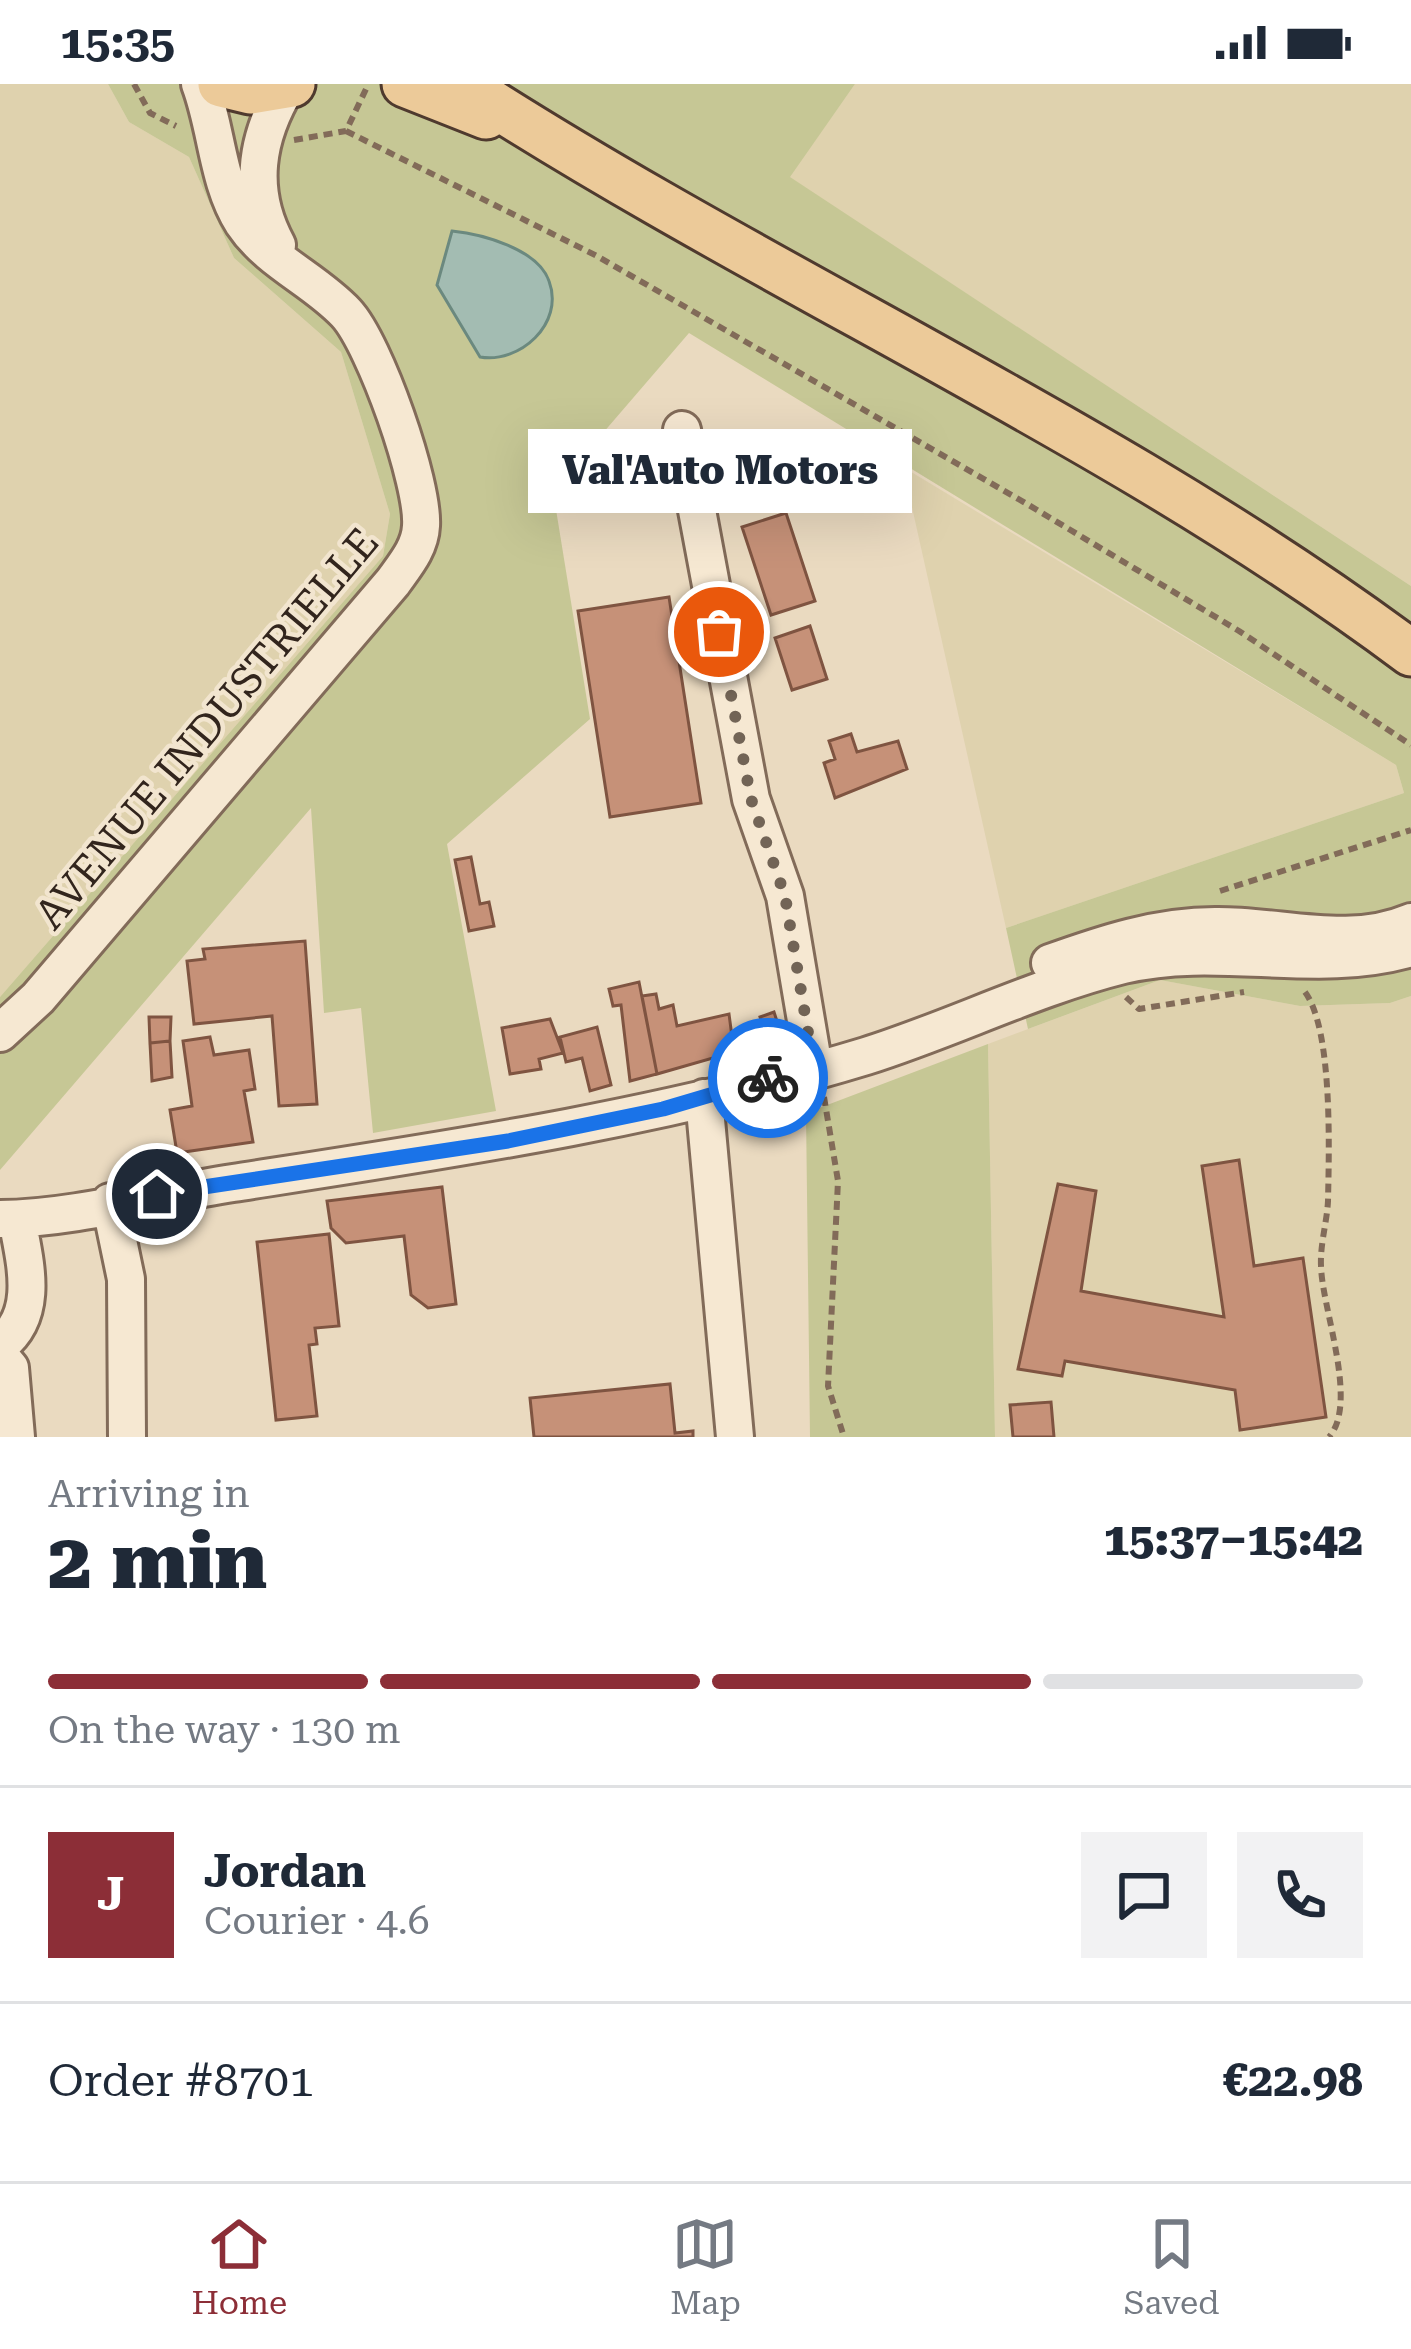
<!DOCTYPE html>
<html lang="en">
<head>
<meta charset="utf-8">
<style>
	:root { --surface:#fff; --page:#f2f2f3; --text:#1f2937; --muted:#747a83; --line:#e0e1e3; --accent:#8c2e37 }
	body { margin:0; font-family:"Roboto Serif",serif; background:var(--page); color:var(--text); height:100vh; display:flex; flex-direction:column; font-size:45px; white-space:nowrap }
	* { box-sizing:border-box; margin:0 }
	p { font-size:39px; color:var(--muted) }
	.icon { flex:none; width:66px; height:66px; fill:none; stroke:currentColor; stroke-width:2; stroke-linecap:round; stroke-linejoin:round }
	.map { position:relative; height:1353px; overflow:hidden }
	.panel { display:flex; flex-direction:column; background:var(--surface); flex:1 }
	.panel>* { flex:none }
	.pin { position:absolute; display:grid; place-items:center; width:102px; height:102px; color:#fff; margin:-51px; border:6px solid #fff; border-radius:50%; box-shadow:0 3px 12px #0007 }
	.courier { position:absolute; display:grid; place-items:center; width:120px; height:120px; margin:-60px; border:9px solid #1a73e8; border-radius:50%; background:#fff; color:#222; box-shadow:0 3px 15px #0007 }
	.bubble { position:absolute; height:84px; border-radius:0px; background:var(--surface); box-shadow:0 12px 48px #0002; font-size:39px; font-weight:800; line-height:84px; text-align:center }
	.overview em { font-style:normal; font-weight:800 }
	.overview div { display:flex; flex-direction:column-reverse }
	.overview { display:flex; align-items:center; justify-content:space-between; height:204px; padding:0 48px }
	h1 { font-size:78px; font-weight:800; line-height:90px }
	.bar { display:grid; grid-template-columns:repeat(4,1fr); gap:18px 12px; align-content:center; height:144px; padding:0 48px }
	.bar i { height:15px; border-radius:9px; background:var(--line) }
	.bar .active { background:var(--accent) }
	.bar p { grid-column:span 4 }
	.line { display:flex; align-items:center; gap:30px; padding:0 48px; border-top:3px solid var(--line) }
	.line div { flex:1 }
	.round { display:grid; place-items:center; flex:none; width:126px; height:126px; border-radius:0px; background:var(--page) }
	.status { display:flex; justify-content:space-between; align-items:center; height:84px; padding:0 60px; background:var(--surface); direction:ltr }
	.status svg { height:33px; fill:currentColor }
	.menu { display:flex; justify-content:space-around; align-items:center; height:168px; border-top:3px solid var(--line); background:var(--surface); font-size:33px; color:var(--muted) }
	.menu a { display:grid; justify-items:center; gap:6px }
	.menu .active { color:var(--accent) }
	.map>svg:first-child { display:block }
	.farmland { fill:#dfd2ae }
	.green { fill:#c6c795 }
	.water { fill:#a3bcb2; stroke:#6b897f; stroke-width:3 }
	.building { fill:#c69178; stroke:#7f5441; stroke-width:3 }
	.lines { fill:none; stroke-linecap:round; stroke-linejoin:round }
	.minor-casing { stroke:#826b59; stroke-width:42 }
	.major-casing { stroke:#4f3a2e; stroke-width:51 }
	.path { stroke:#826b59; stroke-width:6; stroke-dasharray:9 6; stroke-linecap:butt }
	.minor { stroke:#f6e8d2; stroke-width:36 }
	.major { stroke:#ecca99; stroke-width:45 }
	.done { stroke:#726456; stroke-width:12; stroke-dasharray:0 21.6 }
	.route { stroke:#1a73e8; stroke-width:15 }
	.labels { text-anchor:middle; stroke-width:9; stroke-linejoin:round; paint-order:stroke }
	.street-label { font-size:42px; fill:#32251d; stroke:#f2e5cf }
</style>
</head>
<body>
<div class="status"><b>15:35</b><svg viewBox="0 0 49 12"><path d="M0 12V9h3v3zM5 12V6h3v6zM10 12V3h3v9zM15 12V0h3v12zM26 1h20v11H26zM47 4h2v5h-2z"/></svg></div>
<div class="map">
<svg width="1411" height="1353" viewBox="0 0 1411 1353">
	<rect width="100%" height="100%" fill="#eadac0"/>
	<path class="farmland" d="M 0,0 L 108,0 L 129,38 L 189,73 L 234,174 L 341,268 L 390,430 L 383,472 L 0,913 Z
		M 855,0 L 1411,0 L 1411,502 L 789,93 Z
		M 903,383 L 1396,681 L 1404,709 L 1006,844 Z
		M 1160,896 L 1300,922 L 1390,919 L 1411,912 L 1411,1353 L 995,1353 L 988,960 Z"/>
	<path class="green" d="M 108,0 L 855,0 L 790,93 L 1411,502 L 1411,912 L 1390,919 L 1300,922 L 1160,896 L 1028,945 L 1006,844 L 1404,709 L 1396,681 L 689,249 L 553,407 L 590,635 L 447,760 L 496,1027 L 373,1049 L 361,924 L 324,929 L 311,724 L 0,1086 L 0,913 L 383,472 L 390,430 L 341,268 L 234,174 L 189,73 L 129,38 Z
		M 988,960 L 995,1353 L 810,1353 L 806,1029 Z"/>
	<path class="water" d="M 452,147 C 482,150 538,165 549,197 C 565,240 519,280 480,273 L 437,201 Z"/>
	<path class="building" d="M 786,429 L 815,517 L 771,531 L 742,443 Z
		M 669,513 L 701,719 L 610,733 L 578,527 Z
		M 810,542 L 827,595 L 792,606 L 775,554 Z
		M 851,650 L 857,668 L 898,657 L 907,685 L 835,714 L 824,679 L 835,675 L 829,657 Z
		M 471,773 L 480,820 L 489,818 L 494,842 L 469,847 L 455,776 Z
		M 305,857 L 317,1020 L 279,1022 L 272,932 L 194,940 L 187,877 L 205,875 L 203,865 Z
		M 639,898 L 657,990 L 630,997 L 621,921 L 613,922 L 609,905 Z
		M 656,910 L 659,925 L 673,921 L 677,942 L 729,930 L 734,968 L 657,990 L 642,912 Z
		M 774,928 L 782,953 L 768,958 L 760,933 Z
		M 149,933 L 171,933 L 170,957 L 150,959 Z
		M 550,935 L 563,969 L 539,975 L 541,985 L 510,990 L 502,944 Z
		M 597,943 L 611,1001 L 590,1007 L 582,974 L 566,978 L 560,953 Z
		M 210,953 L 214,971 L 249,966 L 255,1005 L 244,1007 L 253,1058 L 177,1069 L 170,1026 L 192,1022 L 183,957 Z
		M 170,957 L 172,993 L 152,997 L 150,959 Z
		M 1239,1076 L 1254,1182 L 1303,1174 L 1326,1333 L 1240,1346 L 1235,1306 L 1065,1277 L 1062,1292 L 1018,1285 L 1058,1100 L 1096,1107 L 1081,1207 L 1224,1233 L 1202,1082 Z
		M 442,1103 L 456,1220 L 428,1224 L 411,1211 L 404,1152 L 346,1159 L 331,1144 L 327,1117 Z
		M 329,1150 L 339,1242 L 315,1244 L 317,1260 L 309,1261 L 317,1332 L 276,1336 L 257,1158 Z
		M 670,1300 L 675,1349 L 693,1347 L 693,1353 L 534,1353 L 530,1314 Z
		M 1051,1318 L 1054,1353 L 1013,1353 L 1010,1321 Z"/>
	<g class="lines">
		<defs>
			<path id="minor" d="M 277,161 C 247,106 256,53 287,2
				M 682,346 L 751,715 L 785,812 L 812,972
				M 1050,879 C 1103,860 1157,842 1215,842 C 1281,841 1347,865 1411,838
				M 0,949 L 38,914 L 393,498 C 405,481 420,464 421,442 C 424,400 375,260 346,229 C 314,195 269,178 243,139 C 217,98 217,45 200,0
				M 704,1014 L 735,1353
				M 110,1118 L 126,1195 L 127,1353
				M 0,1135 C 73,1135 160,1110 233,1099 C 446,1066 659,1035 866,972 C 952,945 1035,903 1123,881 C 1220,858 1316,892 1411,864
				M 0,1261 C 40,1230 25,1179 17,1135
				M 0,1272 L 10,1284 L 16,1353"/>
			<path id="major" d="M 221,0 L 250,7 L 292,0
				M 405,0 L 486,32
				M 462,0 C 771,200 1115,348 1411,569"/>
		</defs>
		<use href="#minor" class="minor-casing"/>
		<use href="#major" class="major-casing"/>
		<path class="path" d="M 134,0 L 150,29 L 176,42
			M 346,47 L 597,172 L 1027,420 L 1239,547 L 1411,661
			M 294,56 L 346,47 L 367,3
			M 1220,807 L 1411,746
			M 1305,908 C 1333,946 1329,1067 1328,1117 C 1327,1138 1320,1160 1321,1182 C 1322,1225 1359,1319 1329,1353
			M 1126,913 L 1139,925 L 1244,908
			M 824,1013 L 838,1097 L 828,1302 L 844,1353"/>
		<use href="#minor" class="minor"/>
		<use href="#major" class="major"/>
	</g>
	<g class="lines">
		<path class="done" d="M 719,548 L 751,715 L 785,812 L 812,972 L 768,994"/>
		<path class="route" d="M 157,1110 L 508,1057 L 663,1025 L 768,994"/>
	</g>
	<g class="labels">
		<g class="street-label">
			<text transform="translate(206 644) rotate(-50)" y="15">AVENUE INDUSTRIELLE</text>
		</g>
	</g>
</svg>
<div class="pin" style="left:719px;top:548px;background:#ea580c"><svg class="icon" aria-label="bag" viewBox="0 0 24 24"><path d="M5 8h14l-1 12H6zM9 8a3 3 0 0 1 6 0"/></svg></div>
<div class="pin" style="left:157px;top:1110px;background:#1f2937"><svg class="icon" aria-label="home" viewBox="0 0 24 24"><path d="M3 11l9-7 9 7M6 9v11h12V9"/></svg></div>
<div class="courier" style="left:768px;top:994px"><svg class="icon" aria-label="bike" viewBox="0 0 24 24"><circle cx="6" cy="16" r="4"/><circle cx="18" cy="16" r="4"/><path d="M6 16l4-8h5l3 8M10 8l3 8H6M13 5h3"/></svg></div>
<div class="bubble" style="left:528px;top:345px;width:384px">Val'Auto Motors</div>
</div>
<section class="panel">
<div class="overview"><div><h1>2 min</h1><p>Arriving in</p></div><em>15:37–15:42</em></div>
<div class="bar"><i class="active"></i><i class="active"></i><i class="active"></i><i></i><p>On the way · 130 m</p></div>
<div class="line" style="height:216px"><b class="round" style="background:var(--accent);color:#fff">J</b><div><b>Jordan</b><p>Courier · 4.6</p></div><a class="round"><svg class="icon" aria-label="chat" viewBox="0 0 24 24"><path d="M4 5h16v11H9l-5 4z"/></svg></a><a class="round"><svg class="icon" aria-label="phone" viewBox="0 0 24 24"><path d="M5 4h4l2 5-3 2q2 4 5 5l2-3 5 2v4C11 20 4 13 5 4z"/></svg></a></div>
<div class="line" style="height:156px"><div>Order #8701</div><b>€22.98</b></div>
</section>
<nav class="menu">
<a class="active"><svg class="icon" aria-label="home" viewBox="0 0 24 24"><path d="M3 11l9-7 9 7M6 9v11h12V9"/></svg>Home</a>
<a><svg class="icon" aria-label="map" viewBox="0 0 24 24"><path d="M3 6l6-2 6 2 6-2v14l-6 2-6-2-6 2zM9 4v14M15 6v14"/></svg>Map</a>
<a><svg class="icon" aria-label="saved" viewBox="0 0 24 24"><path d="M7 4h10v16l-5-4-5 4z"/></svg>Saved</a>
</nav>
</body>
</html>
